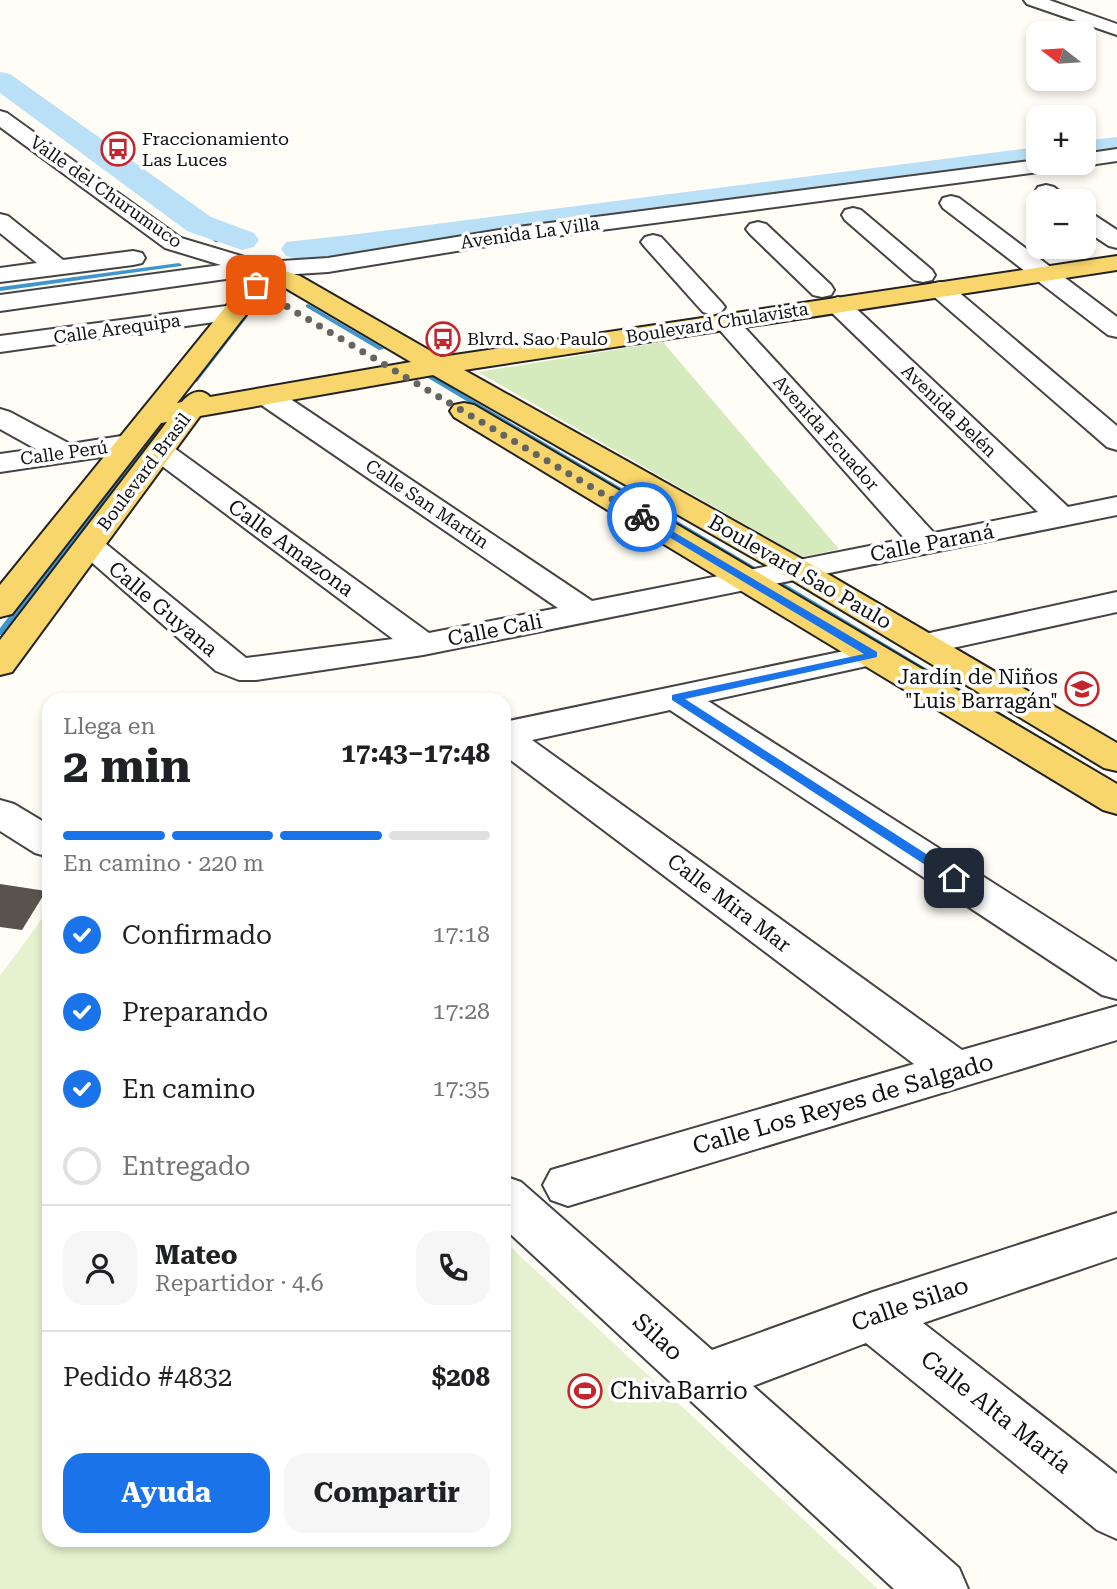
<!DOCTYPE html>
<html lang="es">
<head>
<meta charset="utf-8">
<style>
	:root { --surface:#fff; --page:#f6f6f6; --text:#202124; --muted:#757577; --line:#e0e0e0; --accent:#1a73e8 }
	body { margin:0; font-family:"Roboto Serif",serif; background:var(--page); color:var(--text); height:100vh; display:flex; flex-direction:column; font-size:26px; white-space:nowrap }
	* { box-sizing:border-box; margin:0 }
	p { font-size:23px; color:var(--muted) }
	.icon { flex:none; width:38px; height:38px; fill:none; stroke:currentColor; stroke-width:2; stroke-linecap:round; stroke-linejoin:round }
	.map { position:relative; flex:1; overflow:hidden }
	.panel { position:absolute; left:42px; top:693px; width:469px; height:854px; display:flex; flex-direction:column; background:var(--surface); border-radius:21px; box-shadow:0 4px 10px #0003 }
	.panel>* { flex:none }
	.needle { width:46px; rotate:287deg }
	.controls { position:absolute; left:1026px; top:21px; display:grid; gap:14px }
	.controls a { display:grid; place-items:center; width:70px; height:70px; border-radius:14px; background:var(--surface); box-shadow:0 4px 10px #0003; font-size:35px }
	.pin { position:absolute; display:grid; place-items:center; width:60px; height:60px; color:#fff; margin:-30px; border-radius:14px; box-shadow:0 4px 10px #0006 }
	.courier { position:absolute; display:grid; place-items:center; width:70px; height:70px; margin:-35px; border:5px solid #1a73e8; border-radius:50%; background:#fff; color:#222; box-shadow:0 2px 9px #0007 }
	.headline em { font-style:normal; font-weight:700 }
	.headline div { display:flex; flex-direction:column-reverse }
	.headline { display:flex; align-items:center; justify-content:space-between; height:119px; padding:0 21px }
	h1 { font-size:46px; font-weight:700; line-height:52px }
	.bar { display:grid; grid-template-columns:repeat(4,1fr); gap:10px 7px; align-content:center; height:84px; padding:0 21px }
	.bar i { height:9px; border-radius:5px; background:var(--line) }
	.bar .selected { background:var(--accent) }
	.bar p { grid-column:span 4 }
	.line { display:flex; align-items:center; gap:18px; padding:0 21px; border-top:2px solid var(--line) }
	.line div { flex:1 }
	.round { display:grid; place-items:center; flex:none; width:74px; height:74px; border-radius:21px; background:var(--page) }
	ol { padding:0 21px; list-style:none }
	li { display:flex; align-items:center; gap:21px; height:77px }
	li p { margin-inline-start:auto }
	li .icon { padding:7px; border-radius:50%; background:var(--accent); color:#fff; stroke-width:4 }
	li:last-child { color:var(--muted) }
	li i { width:38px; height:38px; border:4px solid var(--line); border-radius:50% }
	.action { display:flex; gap:14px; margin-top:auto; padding:14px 21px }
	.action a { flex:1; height:80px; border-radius:21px; background:var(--accent); color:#fff; font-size:28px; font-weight:700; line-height:80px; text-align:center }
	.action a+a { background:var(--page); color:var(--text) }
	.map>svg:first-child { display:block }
	.green { fill:#d5ebbd }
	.pitch { fill:#e6f2cf }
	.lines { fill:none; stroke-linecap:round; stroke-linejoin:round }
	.stream { fill:#3f96cf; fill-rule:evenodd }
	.river { fill:#b9e0f7; fill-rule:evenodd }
	.building { fill:#5a524d }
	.minor-casing { stroke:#444; stroke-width:4 }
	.major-casing { stroke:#222; stroke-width:4 }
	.minor { fill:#fff; fill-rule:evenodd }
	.major { fill:#f9d66b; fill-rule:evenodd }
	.route { fill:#1a73e8 }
	.done { stroke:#646461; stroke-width:7; stroke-dasharray:0 12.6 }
	.labels { text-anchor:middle; stroke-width:7; stroke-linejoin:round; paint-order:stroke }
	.far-poi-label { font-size:18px; fill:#111; stroke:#fff; text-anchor:start }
	.far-street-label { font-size:18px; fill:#111; stroke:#fff }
	.street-label { font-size:21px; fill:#111; stroke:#fff }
	.poi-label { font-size:21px; fill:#111; stroke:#fff; text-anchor:end }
	.near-street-label { font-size:24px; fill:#111; stroke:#fff }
	.near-poi-label { font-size:24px; fill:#111; stroke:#fff; text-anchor:start }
</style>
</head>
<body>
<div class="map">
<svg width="1117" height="1589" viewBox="0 0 1117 1589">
	<rect width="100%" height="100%" fill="#fffdf5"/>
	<path class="green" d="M 663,342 L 839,549 L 802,557 L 478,372 Z"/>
	<path class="pitch" d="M 49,909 L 49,1540 L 504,1540 L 504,1241 L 878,1589 L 0,1589 L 0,976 Z"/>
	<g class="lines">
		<path class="stream" d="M 197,223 L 201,223 L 219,240 L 219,242 L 215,242 L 197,225 Z
			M 179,263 L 182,265 L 181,266 L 0,291 L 0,287 Z
			M 308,304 L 383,348 L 384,349 L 379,350 L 306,307 L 306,305 Z
			M 243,315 L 248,316 L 197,382 L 193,382 L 193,380 Z
			M 428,376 L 432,376 L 755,567 L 751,569 L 748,569 L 428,378 Z
			M 165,418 L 167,419 L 167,421 L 3,635 L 0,635 L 0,628 L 163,419 Z
			M 779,584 L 785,584 L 1068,753 L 1064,756 L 1061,755 L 779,588 L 778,586 Z"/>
		<path class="river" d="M 0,72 L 10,74 L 211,217 L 254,233 L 259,240 L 254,247 L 242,250 L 187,231 L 0,93 Z
			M 1117,137 L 1117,155 L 1083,159 L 1083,141 Z
			M 1038,147 L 1038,163 L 1047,163 L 350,255 L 298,259 L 286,256 L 281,249 L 286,242 L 350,235 Z"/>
	</g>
	<path class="building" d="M 0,884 L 46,891 L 22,930 L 0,927 Z"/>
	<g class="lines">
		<defs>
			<path id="minor" d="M 1024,0 L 1049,0 L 1117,24 L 1117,35 L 1027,4 Z
				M 0,111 L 7,113 L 181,238 L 248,258 L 251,263 L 328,258 L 518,227 L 1038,160 L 1038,163 L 1072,163 L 1069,168 L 1061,169 L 518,241 L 328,272 L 233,278 L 0,311 L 0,295 L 221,265 L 165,248 L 0,127 Z
				M 1117,149 L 1117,161 L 1083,166 L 1074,163 L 1083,163 L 1083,154 Z
				M 1046,185 L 1054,187 L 1071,201 L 1045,201 L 1035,192 L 1038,187 Z
				M 951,196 L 959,198 L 1117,317 L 1117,337 L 1108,335 L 943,208 L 940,203 L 943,198 Z
				M 853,208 L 861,210 L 932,270 L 935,275 L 932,280 L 923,282 L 914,280 L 845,220 L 842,215 L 845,210 Z
				M 1083,211 L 1091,213 L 1117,230 L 1117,248 L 1109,246 L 1083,229 Z
				M 0,214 L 8,216 L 63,260 L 133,251 L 142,253 L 145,258 L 142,263 L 133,265 L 0,282 L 0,268 L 37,263 L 0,233 Z
				M 758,222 L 766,224 L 831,285 L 834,290 L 831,295 L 822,297 L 813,295 L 750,234 L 746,229 L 750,224 Z
				M 653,235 L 661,237 L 721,302 L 725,307 L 721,312 L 712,315 L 703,312 L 645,247 L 641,242 L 645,237 Z
				M 940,282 L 949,284 L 1117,426 L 1117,450 L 1107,447 L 931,294 L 928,289 L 931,284 Z
				M 838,297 L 847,300 L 1068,507 L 1117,497 L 1117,515 L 423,655 L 256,680 L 239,680 L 216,671 L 73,546 L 78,539 L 89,536 L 100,539 L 246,658 L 393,639 L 150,457 L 145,451 L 150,445 L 160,442 L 170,445 L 429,633 L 558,608 L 257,402 L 253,396 L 257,390 L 267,388 L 277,390 L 592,601 L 905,539 L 717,327 L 713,322 L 717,317 L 726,314 L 735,317 L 934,533 L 1038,512 L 829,310 L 825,305 L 829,300 Z
				M 234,305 L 243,308 L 247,313 L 243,318 L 0,352 L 0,336 Z
				M 0,409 L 10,412 L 70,444 L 128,435 L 138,438 L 143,444 L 138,450 L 128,453 L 0,472 L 0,454 L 36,449 L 0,429 Z
				M 1117,592 L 1117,612 L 925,654 L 913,651 L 908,644 L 913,637 L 925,634 Z
				M 873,645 L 885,648 L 890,655 L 885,662 L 708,701 L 1117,962 L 1117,999 L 1102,995 L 670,710 L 532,740 L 962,1050 L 1117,1006 L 1117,1040 L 568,1206 L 551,1200 L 543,1185 L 551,1170 L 914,1064 L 504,755 L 504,722 Z
				M 0,800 L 14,804 L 49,825 L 49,857 L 35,853 L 0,831 Z
				M 504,1176 L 521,1182 L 712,1350 L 873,1292 L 1117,1213 L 1117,1257 L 923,1323 L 1117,1474 L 1117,1539 L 1097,1530 L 866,1343 L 753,1386 L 959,1568 L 968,1589 L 894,1589 L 504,1228 Z"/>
			<path id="major" d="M 1117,256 L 1117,270 L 464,370 L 809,563 L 1117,743 L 1117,771 L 1104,768 L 787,577 L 433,375 L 200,416 L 12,672 L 0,675 L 0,640 L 167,422 L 161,423 L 12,614 L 0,617 L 0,585 L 244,284 L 249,264 L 258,262 L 300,276 L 441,357 ZM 269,281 L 282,286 L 411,362 L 210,397 C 201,387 189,393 182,402 L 177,403 L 265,290 Z
				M 464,403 L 474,405 L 1117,784 L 1117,814 L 1103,810 L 454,417 L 450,411 L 454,405 Z"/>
		</defs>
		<use href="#minor" class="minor-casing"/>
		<use href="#major" class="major-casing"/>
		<use href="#minor" class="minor"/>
		<use href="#major" class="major"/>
	</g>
	<path class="route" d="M 639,515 L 645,515 L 877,652 L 877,657 L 873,658 L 685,699 L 959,875 L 959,881 L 950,881 L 672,700 L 672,695 L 676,694 L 864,654 L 639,519 Z"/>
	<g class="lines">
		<path class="done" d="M 256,285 L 289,308 L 642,517"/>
	</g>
	<defs>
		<symbol id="bus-ring" viewBox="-11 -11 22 22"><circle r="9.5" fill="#fff" stroke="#c4262e" stroke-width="1.5"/><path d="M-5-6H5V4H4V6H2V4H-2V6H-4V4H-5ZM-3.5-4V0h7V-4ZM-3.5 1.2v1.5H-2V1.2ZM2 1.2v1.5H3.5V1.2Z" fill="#c4262e"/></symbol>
		<symbol id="school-ring" viewBox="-11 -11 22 22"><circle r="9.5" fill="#fff" stroke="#c4262e" stroke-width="1.5"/><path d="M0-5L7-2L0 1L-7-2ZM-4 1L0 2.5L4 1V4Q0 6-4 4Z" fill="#c4262e"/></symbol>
		<symbol id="stadium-ring" viewBox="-11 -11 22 22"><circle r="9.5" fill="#fff" stroke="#c4262e" stroke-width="1.5"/><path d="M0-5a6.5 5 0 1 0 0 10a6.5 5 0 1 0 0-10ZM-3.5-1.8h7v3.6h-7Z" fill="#c4262e"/></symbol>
	</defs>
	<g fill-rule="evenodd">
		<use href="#bus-ring" x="99" y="130" width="38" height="38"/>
		<use href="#bus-ring" x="424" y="320" width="38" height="38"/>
		<use href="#school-ring" x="1063" y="670" width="38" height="38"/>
		<use href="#stadium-ring" x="566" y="1372" width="38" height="38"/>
	</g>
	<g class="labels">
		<g class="far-poi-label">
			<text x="142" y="145">Fraccionamiento<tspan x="142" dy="21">Las Luces</tspan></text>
			<text x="467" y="345">Blvrd. Sao Paulo</text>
		</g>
		<g class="far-street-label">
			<text transform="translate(106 192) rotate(35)" y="6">Valle del Churumuco</text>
			<text transform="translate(530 233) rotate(-8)" y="6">Avenida La Villa</text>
			<text transform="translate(717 323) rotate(-9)" y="6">Boulevard Chulavista</text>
			<text transform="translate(117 329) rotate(-8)" y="6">Calle Arequipa</text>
			<text transform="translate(949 411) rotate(44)" y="6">Avenida Belén</text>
			<text transform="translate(826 433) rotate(48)" y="6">Avenida Ecuador</text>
			<text transform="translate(64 453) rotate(-8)" y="6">Calle Perú</text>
			<text transform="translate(144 472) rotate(-53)" y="6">Boulevard Brasil</text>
			<text transform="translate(427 504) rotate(34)" y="6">Calle San Martín</text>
		</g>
		<g class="street-label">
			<text transform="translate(932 543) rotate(-11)" y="7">Calle Paraná</text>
			<text transform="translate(291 548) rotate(36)" y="7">Calle Amazona</text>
			<text transform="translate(800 572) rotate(30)" y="7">Boulevard Sao Paulo</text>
			<text transform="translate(163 609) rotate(40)" y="7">Calle Guyana</text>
			<text transform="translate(495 630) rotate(-11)" y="7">Calle Cali</text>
			<text transform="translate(729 903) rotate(37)" y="7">Calle Mira Mar</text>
		</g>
		<g class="poi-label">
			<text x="1058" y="684">Jardín de Niños<tspan x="1058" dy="24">"Luis Barragán"</tspan></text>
		</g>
		<g class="near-street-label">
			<text transform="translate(843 1104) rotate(-16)" y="8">Calle Los Reyes de Salgado</text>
			<text transform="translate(910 1304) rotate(-19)" y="8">Calle Silao</text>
			<text transform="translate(658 1337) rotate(42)" y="8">Silao</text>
			<text transform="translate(996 1412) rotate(38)" y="8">Calle Alta María</text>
		</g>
		<g class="near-poi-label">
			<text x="610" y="1399">ChivaBarrio</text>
		</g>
	</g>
</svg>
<div class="controls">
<a><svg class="needle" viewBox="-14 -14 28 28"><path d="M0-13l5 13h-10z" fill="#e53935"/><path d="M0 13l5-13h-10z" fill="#757577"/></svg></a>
<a>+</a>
<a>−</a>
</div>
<div class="pin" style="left:256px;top:285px;background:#ea580c"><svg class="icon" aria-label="bag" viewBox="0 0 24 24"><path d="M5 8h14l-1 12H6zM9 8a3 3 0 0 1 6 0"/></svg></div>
<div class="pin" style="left:954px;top:878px;background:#1f2937"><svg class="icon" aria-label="home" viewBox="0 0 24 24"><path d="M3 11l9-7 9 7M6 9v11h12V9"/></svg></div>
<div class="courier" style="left:642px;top:517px"><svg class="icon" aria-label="bike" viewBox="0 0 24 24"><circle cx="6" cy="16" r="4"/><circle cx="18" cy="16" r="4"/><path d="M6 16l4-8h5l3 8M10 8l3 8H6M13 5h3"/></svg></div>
<section class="panel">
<div class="headline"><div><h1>2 min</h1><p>Llega en</p></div><em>17:43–17:48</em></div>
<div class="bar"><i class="selected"></i><i class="selected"></i><i class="selected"></i><i></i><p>En camino · 220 m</p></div>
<ol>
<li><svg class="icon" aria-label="check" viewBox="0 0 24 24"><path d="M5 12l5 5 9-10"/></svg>Confirmado<p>17:18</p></li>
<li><svg class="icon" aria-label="check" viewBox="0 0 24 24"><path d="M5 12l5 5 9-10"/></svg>Preparando<p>17:28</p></li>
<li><svg class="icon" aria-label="check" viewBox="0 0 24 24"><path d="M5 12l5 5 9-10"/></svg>En camino<p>17:35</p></li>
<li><i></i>Entregado</li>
</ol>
<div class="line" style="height:126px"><a class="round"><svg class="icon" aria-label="person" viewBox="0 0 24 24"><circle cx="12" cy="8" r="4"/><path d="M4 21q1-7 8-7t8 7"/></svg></a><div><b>Mateo</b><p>Repartidor · 4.6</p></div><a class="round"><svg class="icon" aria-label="phone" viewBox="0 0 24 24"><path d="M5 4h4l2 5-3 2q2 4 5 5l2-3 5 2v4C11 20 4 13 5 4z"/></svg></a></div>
<div class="line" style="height:91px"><div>Pedido #4832</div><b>$208</b></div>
<div class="action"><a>Ayuda</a><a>Compartir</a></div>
</section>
</div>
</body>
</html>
